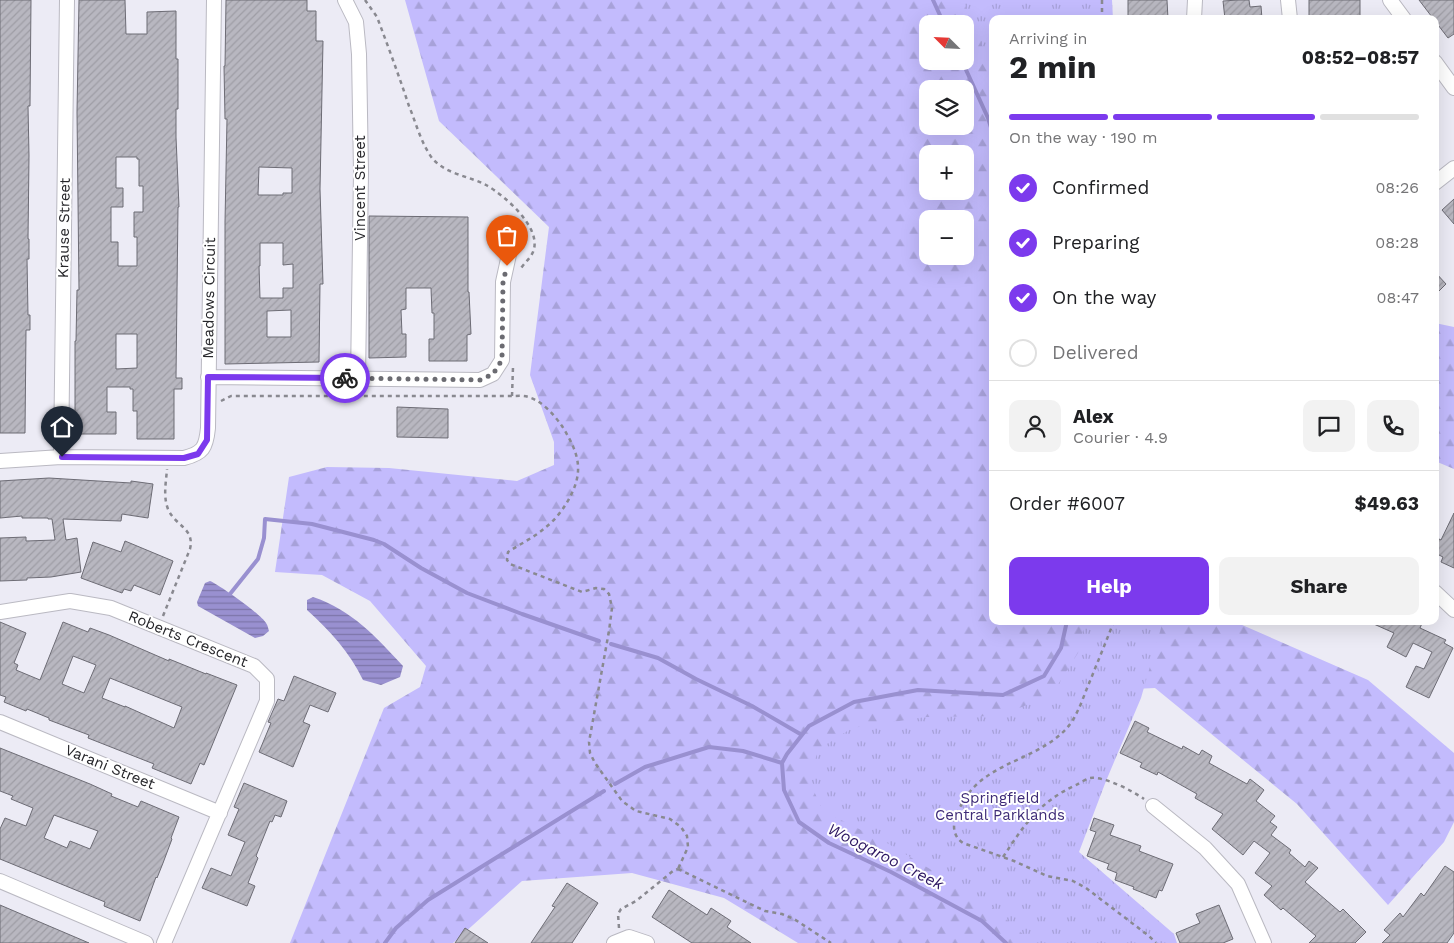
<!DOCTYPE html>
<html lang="en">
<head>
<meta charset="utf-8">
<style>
	:root { --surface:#fff; --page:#f2f2f2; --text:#202124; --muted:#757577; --line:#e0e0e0; --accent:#7c3aed }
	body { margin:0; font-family:"Work Sans",sans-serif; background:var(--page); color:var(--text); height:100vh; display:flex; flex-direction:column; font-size:19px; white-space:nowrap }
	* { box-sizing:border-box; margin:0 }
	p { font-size:16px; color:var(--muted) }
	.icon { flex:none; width:28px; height:28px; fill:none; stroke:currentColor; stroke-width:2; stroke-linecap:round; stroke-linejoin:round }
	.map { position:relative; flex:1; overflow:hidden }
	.side { position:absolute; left:989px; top:15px; width:450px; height:610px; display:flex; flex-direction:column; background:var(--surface); border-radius:10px; box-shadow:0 5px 20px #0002 }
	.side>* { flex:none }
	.needle { width:32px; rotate:294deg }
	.tools { position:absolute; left:919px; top:15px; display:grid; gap:10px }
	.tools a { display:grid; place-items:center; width:55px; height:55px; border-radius:10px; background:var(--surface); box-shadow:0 5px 20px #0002; font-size:25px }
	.pin { position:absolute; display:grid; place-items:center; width:42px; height:42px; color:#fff; margin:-51px -21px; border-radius:50% 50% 50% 0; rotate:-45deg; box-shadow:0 0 5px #0007 }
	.pin .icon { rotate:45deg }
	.courier { position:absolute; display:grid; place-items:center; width:50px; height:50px; margin:-25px; border:4px solid #7c3aed; border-radius:50%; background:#fff; color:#222; box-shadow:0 1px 6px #0007 }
	.summary em { font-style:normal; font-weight:700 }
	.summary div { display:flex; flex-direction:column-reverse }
	.summary { display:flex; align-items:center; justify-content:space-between; height:85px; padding:0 20px }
	h1 { font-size:32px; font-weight:700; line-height:38px }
	.bar { display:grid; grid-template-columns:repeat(4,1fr); gap:8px 5px; align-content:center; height:60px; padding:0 20px }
	.bar i { height:6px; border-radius:4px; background:var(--line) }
	.bar .active { background:var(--accent) }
	.bar p { grid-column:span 4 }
	.line { display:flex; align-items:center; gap:12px; padding:0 20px; border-top:1px solid var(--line) }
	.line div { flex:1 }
	.round { display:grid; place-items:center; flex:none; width:52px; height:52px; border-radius:10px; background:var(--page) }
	ol { padding:0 20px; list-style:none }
	li { display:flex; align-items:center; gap:15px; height:55px }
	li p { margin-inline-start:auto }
	li .icon { padding:5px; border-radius:50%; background:var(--accent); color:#fff; stroke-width:4 }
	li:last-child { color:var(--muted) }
	li i { width:28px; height:28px; border:2px solid var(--line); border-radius:50% }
	.primary-button { display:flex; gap:10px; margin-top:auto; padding:10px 20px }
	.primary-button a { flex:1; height:58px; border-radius:10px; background:var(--accent); color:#fff; font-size:20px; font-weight:700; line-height:58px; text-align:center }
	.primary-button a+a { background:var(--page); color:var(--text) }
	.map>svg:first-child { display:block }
	.forest { fill:url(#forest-firs); fill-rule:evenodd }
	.park { fill:url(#park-tufts) }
	.water { fill:url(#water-rules) }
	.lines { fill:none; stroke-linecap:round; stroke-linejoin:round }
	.stream { stroke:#9990d0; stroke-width:4 }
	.building { fill:url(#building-hatch); stroke:#6d6c75; fill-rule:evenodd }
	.minor-casing { stroke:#bab9c2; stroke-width:16 }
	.path { stroke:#898990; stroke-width:2.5; stroke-dasharray:4 4; stroke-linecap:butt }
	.minor { stroke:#fff; stroke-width:14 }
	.done { stroke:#6b6b71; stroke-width:5; stroke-dasharray:0 9 }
	.route { stroke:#7c3aed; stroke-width:6 }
	.labels { text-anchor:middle; stroke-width:4; stroke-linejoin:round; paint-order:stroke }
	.street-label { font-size:15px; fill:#26262a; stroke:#fff }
	.park-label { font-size:15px; fill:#3e2b77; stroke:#fff }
	.water-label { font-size:16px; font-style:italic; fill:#2d1762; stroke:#fff }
</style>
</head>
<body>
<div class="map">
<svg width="1454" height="943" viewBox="0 0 1454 943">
	<defs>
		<pattern id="forest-firs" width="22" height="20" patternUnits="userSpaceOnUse" patternTransform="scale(1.25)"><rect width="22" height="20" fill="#c3bbfd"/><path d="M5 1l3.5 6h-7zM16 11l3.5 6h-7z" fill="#a7a1d9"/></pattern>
		<pattern id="park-tufts" width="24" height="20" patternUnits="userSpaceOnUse" patternTransform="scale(1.25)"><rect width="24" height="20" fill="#c3bbfd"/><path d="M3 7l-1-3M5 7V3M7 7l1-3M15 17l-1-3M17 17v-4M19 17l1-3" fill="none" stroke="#a7a1d9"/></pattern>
		<pattern id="water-rules" width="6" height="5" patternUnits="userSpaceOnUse" patternTransform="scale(1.25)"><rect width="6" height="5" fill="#9990d0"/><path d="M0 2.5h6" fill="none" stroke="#7d75a9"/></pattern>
		<pattern id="building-hatch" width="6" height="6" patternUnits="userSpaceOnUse" patternTransform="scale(1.25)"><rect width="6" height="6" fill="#b8b7c0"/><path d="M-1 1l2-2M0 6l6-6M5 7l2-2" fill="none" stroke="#9e9da5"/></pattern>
	</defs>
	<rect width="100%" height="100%" fill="#ecebf5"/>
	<path class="forest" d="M 405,0 L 1088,0 L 992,19 L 992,621 L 1233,621 L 1368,680 L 1454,753 L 1454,822 L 1444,842 L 1388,905 L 1297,804 L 1155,688 L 1113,690 L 1042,836 L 1163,943 L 798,943 L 724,898 L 632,873 L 522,881 L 453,943 L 290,943 L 384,708 L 420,687 L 426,666 L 370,601 L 322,575 L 275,572 L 289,477 L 327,467 L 389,468 L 517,481 L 554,465 L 554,442 L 530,375 L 549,227 L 439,121 ZM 928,24 L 965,24 L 965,61 L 928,61 ZM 928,89 L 965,89 L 965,126 L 928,126 ZM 928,154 L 965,154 L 965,191 L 928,191 ZM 928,219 L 965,219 L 965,256 L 928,256 Z
		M 1435,323 L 1454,327 L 1454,469 L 1435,461 Z"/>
	<path class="park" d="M 963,0 L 1112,0 L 1113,19 L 992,19 L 992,69 Z
		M 1085,621 L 1163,621 L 1141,698 L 1106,781 L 1079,852 L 1174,934 L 1177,943 L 1033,943 L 991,906 L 887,843 L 823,811 L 808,778 L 819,749 L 852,728 L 926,717 L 1001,716 L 1052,694 L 1078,653 Z"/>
	<path class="water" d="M 210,581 C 218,584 262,615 266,623 C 268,626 268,628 269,631 L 263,636 L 255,638 L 198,606 L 197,602 L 205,583 Z
		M 313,597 C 352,610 376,637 403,666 L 400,677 L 381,685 L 363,680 C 349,651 330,631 307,610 L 307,600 Z"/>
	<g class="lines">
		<path class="stream" d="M 933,0 L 944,24
			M 962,61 L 988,118 L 992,131
			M 230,594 L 258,559 L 264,538 L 265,519 L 312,524 L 374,540 L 384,544 L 421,568 L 467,593 L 522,614 L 599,641
			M 611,644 L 658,658 L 696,679 L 752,706 L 802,735
			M 615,784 L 645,767 L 709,747 L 743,751 L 782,763
			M 385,943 L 396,928 L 428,900 L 604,791
			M 1006,943 L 982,921 L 891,872 L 829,843 L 799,822 L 784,790 L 782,763 L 787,754 L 809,726 L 854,702 L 918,690 L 1003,695 L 1044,676 L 1061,648 L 1067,621"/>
	</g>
	<path class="building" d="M 0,0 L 31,0 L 30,106 L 28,106 L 29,156 L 28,239 L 29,239 L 29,259 L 27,259 L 28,315 L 30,315 L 30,330 L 26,330 L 25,433 L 0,433 Z
		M 79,0 L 125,0 L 126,34 L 147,34 L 147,12 L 176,11 L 176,59 L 178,59 L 178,109 L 176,109 L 176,137 L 179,207 L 178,207 L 176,378 L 182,378 L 182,389 L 174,389 L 174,439 L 137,439 L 137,411 L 133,411 L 133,389 L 130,389 L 130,387 L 107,387 L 107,412 L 116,412 L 116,434 L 73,434 L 73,412 L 75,412 L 75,341 L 76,341 L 77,290 L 79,290 L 77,112 ZM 116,157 L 137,157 L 137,159 L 139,159 L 139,186 L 143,186 L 143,212 L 134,212 L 134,237 L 137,237 L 137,266 L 118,266 L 118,242 L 111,242 L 111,207 L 123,207 L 123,188 L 116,188 ZM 116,334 L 137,334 L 137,368 L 116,369 Z
		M 226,0 L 307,0 L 307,11 L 316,11 L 316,41 L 323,41 L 320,189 L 323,284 L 320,284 L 319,362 L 225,364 L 225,222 L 227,119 L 225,119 L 224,66 L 225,66 ZM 259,167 L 292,168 L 292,193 L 283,193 L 283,195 L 258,195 ZM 260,243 L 283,243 L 283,265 L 293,264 L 293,288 L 283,288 L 283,298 L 260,298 L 259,266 L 260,266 ZM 291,310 L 291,337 L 267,337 L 267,311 Z
		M 1128,0 L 1167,0 L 1168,19 L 1128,19 Z
		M 1238,0 L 1249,0 L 1250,7 L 1261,6 L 1262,19 L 1225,19 L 1223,1 Z
		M 1309,0 L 1360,0 L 1360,18 L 1309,19 Z
		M 1419,0 L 1454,0 L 1454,34 L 1448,38 Z
		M 1454,199 L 1454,224 L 1442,210 Z
		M 369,216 L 468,217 L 468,292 L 469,292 L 471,334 L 467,335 L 467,361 L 429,361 L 429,339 L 434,339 L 434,313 L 432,313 L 431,288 L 406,288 L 406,309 L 401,310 L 402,334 L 406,334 L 406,357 L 369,358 Z
		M 1435,272 L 1446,284 L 1435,295 Z
		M 397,407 L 448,409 L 448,438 L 397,437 Z
		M 49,478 L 131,483 L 131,481 L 153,484 L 148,518 L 122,514 L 121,521 L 63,519 L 66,540 L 77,538 L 81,572 L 51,577 L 27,578 L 27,580 L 0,581 L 0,538 L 26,537 L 26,541 L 55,540 L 52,519 L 48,519 L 48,518 L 22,518 L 22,516 L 0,518 L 0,481 Z
		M 1454,513 L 1454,568 L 1441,562 L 1443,557 L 1435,553 L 1435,548 L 1439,539 L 1441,540 Z
		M 125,541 L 173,561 L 160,595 L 134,585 L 131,591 L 124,589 L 122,593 L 81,578 L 93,542 L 121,552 Z
		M 1367,621 L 1423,621 L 1420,628 L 1446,640 L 1444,643 L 1453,648 L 1429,698 L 1406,687 L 1416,666 L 1424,669 L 1432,652 L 1413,643 L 1406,657 L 1387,647 L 1394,633 Z
		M 0,622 L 26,633 L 14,663 L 18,665 L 16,670 L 40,680 L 63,622 L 88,632 L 90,628 L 109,635 L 169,661 L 169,659 L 206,674 L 206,673 L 237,685 L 204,765 L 200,763 L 191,784 L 152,768 L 154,764 L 88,738 L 89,735 L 49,720 L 49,718 L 27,709 L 26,711 L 4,702 L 6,697 L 0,695 ZM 73,656 L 96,665 L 84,693 L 62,684 ZM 110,678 L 182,707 L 174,728 L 125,706 L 125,707 L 102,698 Z
		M 294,676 L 336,693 L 328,712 L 310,705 L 303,722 L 310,725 L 293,767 L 259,752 L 271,723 L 268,722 L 278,699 L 284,701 Z
		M 1135,721 L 1149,728 L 1147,732 L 1182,749 L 1183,746 L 1199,755 L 1202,750 L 1212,756 L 1209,763 L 1247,784 L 1250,779 L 1264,790 L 1256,801 L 1275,816 L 1270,822 L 1277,827 L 1271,835 L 1291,850 L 1289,853 L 1305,867 L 1309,861 L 1318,868 L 1305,882 L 1340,912 L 1343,909 L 1366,932 L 1355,943 L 1309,943 L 1316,936 L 1283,908 L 1281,910 L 1264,895 L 1272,886 L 1255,873 L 1270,853 L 1254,841 L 1243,855 L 1212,829 L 1223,814 L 1195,798 L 1197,794 L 1158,772 L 1157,775 L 1140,767 L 1142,763 L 1120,753 Z
		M 0,748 L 90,784 L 112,794 L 111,796 L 138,807 L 141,801 L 179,817 L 171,838 L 172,839 L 163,863 L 157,878 L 156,877 L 140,921 L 104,906 L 105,902 L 0,859 L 0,829 L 5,818 L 26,826 L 33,808 L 11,799 L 13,796 L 0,791 ZM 54,815 L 98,831 L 90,849 L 70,841 L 67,848 L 44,838 Z
		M 244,783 L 287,801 L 281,817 L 275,815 L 272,822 L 270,821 L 256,856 L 258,858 L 248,883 L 255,886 L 247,906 L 202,888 L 211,868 L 231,876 L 245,842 L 228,835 L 239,809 L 234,807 Z
		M 1094,818 L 1114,825 L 1110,835 L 1141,846 L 1139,851 L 1173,864 L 1162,891 L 1159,890 L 1156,898 L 1133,889 L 1134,887 L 1115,880 L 1117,873 L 1107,869 L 1109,864 L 1087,856 L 1096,832 L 1090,830 Z
		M 1445,866 L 1454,872 L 1454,933 L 1447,943 L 1382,943 L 1390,935 L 1384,930 L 1400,913 L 1403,917 L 1421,893 L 1424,896 Z
		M 567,883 L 598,903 L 572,943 L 531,943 L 555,907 L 552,906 Z
		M 669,890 L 707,915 L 711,908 L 731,921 L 727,927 L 751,943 L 692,943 L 652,917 Z
		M 0,905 L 35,920 L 89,943 L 0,943 Z
		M 1219,905 L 1233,939 L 1223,943 L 1180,943 L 1176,933 L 1200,923 L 1196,914 Z
		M 465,928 L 488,943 L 455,943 Z"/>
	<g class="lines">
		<defs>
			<path id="minor" d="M 345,0 L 356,22 L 359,54 L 361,172 L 358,378
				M 1288,0 L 1290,19
				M 1390,0 L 1404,19
				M 1194,19 L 1195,0
				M 1435,62 L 1454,88
				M 1435,183 L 1454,168
				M 208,377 L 480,380 L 493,374 L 502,360 L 503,282 L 510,250
				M 61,457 L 67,0
				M 0,461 L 61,457 L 184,458 C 203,453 206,448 208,428 L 214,0
				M 1435,592 L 1454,610
				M 0,612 L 70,601 L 111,608 L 254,666 L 267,679 L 267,701 L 164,943
				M 0,722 L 220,813
				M 1153,806 L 1205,848 L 1238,884 L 1264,943
				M 0,881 L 146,943
				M 614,943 L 629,937 L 647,943"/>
		</defs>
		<use href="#minor" class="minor-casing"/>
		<path class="path" d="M 365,0 L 377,17 C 388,46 399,76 409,106 C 416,123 421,143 432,158 C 445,174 469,176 486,185 C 504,195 543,228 533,252 C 530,259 523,264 520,270
			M 1102,0 L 1102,19
			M 512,396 L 513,367
			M 221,401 L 231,396 L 512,396 C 518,396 525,395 531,398 C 543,402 555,416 562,426 C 580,455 585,473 566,504 C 561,512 554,521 546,527 C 535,537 520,544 508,552 L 507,560 L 510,564 L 582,592 L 596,588 L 604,589 L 609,594 L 612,608 L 609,631 L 589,742 L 590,753 L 595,763 L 622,801 L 636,811 L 670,819 L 681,827 L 687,836 L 688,847 L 678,869
			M 163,616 L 190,549 C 195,528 175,526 168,509 C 163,496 166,483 167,469
			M 1114,621 C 1106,642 1098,661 1090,681 C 1083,697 1078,716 1066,729 C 1032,765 975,761 956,817 C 952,827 954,837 963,843 L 1014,861 L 1047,876 L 1073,881 L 1086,888 L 1149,936 L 1156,943
			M 1003,857 C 1025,824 1039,802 1076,785 C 1080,783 1086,779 1090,778 C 1104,776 1133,791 1144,799
			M 678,869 L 765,911 L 782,914 L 794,919 L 831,943
			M 619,928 L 618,914 L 621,909 L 636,901 L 673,871 L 678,869"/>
		<use href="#minor" class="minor"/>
	</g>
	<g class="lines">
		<path class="done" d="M 345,378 L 480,380 L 493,374 L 502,360 L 503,282 L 507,266"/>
		<path class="route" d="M 62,457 L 184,458 L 198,454 L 207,440 L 208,377 L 345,378"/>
	</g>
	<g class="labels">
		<g class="street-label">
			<text transform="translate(360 188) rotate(-90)" y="5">Vincent Street</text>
			<text transform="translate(64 228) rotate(-89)" y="5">Krause Street</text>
			<text transform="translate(209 298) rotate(-89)" y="5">Meadows Circuit</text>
			<text transform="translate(188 639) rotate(22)" y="5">Roberts Crescent</text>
			<text transform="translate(110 767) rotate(22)" y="5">Varani Street</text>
		</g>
		<g class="park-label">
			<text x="1000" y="803">Springfield<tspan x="1000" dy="17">Central Parklands</tspan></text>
		</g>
		<g class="water-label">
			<text transform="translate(886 856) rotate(27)" y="6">Woogaroo Creek</text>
		</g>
	</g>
</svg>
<div class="tools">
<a><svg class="needle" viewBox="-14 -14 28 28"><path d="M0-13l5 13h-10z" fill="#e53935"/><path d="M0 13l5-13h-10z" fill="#757577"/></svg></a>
<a><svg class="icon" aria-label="layers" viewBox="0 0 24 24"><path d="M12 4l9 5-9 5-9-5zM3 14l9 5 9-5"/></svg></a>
<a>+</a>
<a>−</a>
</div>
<div class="pin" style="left:507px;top:266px;background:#ea580c"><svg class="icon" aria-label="bag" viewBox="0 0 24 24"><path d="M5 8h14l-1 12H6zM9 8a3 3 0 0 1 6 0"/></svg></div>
<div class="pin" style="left:62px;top:457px;background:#1f2937"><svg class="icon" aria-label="home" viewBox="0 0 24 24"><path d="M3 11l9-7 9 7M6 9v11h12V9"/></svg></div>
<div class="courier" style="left:345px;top:378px"><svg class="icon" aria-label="bike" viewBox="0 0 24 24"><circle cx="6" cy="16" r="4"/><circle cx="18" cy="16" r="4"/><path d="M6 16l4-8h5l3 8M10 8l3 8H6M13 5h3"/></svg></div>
<section class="side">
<div class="summary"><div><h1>2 min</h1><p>Arriving in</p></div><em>08:52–08:57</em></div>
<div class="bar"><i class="active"></i><i class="active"></i><i class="active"></i><i></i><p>On the way · 190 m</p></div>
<ol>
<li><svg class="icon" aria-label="check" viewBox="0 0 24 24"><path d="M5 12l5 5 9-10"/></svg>Confirmed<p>08:26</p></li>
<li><svg class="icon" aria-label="check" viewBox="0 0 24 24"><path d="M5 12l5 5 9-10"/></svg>Preparing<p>08:28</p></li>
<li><svg class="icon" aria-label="check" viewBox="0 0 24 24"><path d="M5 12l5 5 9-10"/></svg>On the way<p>08:47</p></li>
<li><i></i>Delivered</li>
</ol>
<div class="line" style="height:90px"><a class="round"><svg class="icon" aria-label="person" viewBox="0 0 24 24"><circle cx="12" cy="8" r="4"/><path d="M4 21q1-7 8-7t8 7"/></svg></a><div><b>Alex</b><p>Courier · 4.9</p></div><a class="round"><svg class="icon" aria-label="chat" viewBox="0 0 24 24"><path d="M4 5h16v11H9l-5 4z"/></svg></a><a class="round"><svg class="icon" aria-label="phone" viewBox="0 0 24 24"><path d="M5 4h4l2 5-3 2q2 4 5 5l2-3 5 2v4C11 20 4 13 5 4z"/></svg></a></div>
<div class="line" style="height:65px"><div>Order #6007</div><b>$49.63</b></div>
<div class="primary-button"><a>Help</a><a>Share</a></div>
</section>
</div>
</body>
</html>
